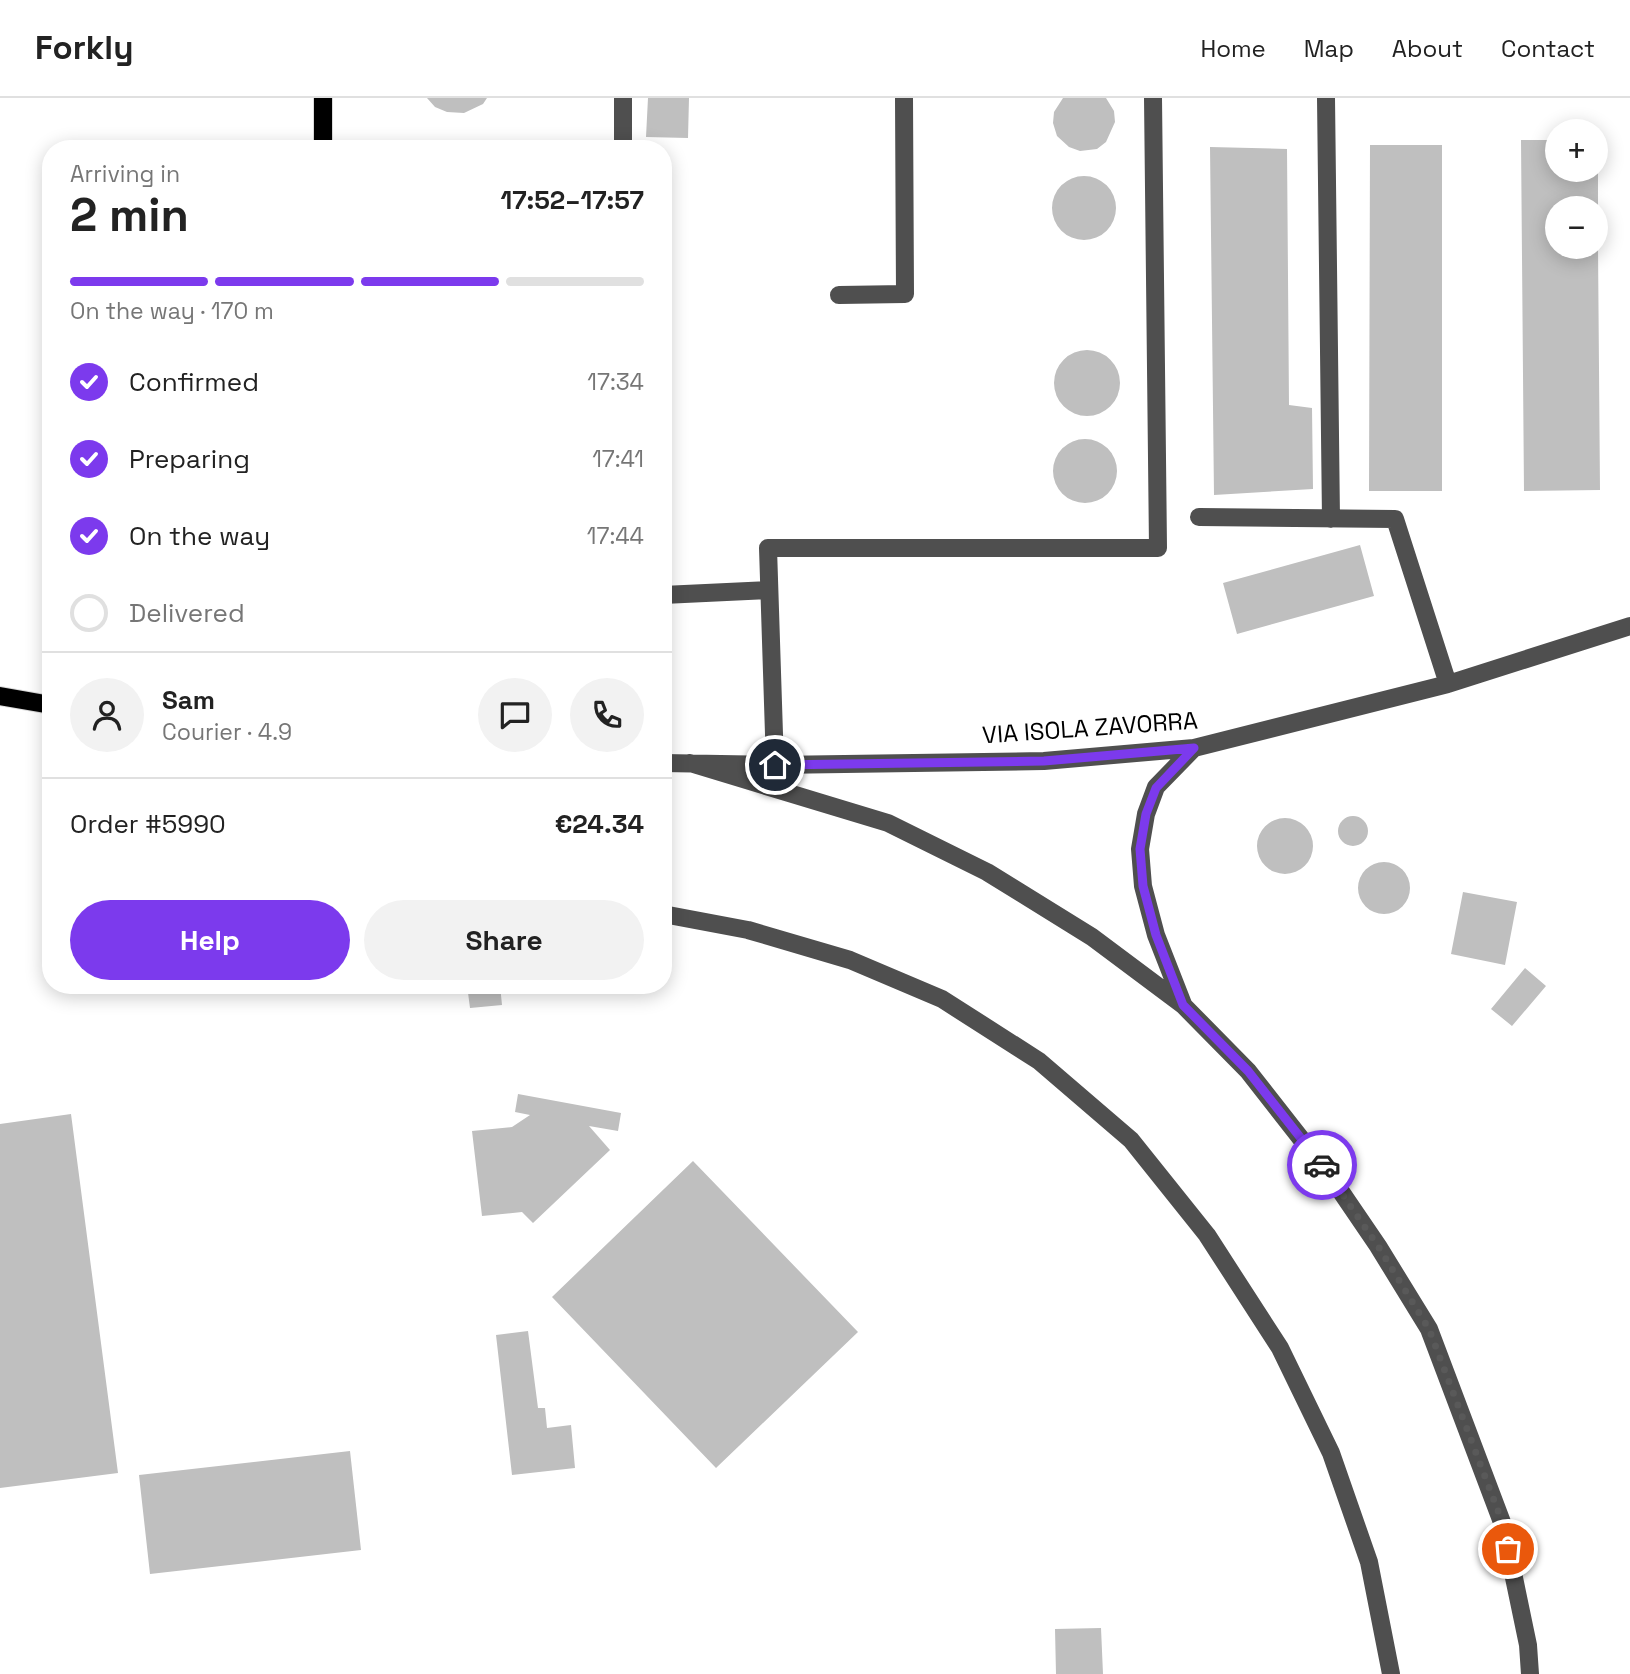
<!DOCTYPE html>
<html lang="en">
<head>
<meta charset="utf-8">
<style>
	:root { --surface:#fff; --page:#f2f2f2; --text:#222; --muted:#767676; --line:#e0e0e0; --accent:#7c3aed }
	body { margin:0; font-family:"Space Grotesk",sans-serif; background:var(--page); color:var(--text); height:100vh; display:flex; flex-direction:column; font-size:26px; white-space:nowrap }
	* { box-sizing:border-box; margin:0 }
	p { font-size:23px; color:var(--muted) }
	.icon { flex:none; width:38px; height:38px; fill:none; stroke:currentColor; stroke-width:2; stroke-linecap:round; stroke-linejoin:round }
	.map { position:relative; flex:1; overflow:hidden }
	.side { position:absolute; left:42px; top:42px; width:630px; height:854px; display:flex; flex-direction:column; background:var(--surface); border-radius:28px; box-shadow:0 4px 18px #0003 }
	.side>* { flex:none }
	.buttons { position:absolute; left:1545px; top:21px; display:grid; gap:14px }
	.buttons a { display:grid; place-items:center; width:63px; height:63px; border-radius:50%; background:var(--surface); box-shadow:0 4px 18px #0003; font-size:35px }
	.pin { position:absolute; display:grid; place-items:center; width:60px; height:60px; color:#fff; margin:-30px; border:4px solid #fff; border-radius:50%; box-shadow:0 2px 7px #0007 }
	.courier { position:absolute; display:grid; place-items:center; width:70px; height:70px; margin:-35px; border:5px solid #7c3aed; border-radius:50%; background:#fff; color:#222; box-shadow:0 2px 9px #0007 }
	.head em { font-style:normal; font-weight:700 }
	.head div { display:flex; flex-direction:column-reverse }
	.head { display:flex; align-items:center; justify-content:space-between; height:119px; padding:0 28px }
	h1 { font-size:46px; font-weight:700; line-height:52px }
	.bar { display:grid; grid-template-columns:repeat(4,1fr); gap:10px 7px; align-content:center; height:84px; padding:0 28px }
	.bar i { height:9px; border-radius:5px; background:var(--line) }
	.bar .selected { background:var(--accent) }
	.bar p { grid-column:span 4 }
	.line { display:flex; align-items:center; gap:18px; padding:0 28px; border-top:2px solid var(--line) }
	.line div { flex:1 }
	.round { display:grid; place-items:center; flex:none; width:74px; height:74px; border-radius:37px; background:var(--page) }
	ol { padding:0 28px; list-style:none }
	li { display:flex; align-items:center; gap:21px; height:77px }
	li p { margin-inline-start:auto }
	li .icon { padding:7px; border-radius:50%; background:var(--accent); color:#fff; stroke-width:4 }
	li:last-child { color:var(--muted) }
	li i { width:38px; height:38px; border:4px solid var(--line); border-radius:50% }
	.cta { display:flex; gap:14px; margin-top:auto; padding:14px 28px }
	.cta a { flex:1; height:80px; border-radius:42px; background:var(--accent); color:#fff; font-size:28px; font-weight:700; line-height:80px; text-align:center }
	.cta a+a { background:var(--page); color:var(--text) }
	header { display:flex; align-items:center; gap:42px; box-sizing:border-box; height:98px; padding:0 35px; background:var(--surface); border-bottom:2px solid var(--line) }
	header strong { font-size:33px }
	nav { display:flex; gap:38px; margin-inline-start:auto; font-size:24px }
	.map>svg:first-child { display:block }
	.building { fill:#bfbfbf }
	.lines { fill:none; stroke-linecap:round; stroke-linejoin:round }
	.major-casing { stroke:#dbdbdb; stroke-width:20 }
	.minor { stroke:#4f4f4f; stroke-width:18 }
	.major { stroke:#000; stroke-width:18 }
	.done { stroke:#595959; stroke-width:7; stroke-dasharray:0 12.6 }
	.route { stroke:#7c3aed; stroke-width:9 }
	.labels { text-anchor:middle; stroke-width:7; stroke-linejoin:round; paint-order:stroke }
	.street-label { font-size:24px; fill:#000; stroke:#fff }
</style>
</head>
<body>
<header>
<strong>Forkly</strong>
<nav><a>Home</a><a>Map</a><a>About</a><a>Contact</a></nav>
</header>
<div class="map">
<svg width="1630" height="1576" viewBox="0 0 1630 1576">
	<rect width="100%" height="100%" fill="#fff"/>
	<path class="building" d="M 427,0 L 487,0 L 483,6 L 464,15 L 447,14 L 435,9 Z
		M 648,0 L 689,0 L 688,40 L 646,39 Z
		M 1063,0 L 1106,0 L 1114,13 L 1115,24 L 1106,44 L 1097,51 L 1080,53 L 1069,49 L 1057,38 L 1053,25 L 1054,14 Z
		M 1521,42 L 1558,42 L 1558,72 L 1598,72 L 1598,110 L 1558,110 L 1558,149 L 1598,149 L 1600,392 L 1524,393 Z
		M 1370,47 L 1442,47 L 1442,393 L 1369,393 Z
		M 1210,49 L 1287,51 L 1289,307 L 1312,310 L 1313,391 L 1214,397 Z
		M1052 110a32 32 0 1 1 64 0a32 32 0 1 1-64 0Z
		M1054 285a33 33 0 1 1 66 0a33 33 0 1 1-66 0Z
		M1053 373a32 32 0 1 1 64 0a32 32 0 1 1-64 0Z
		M 1360,447 L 1374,498 L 1237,536 L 1223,485 Z
		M1338 733a15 15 0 1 1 30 0a15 15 0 1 1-30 0Z
		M1257 748a28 28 0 1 1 56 0a28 28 0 1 1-56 0Z
		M1358 790a26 26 0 1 1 52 0a26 26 0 1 1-52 0Z
		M 1463,794 L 1517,804 L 1505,867 L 1451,856 Z
		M 1525,870 L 1546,888 L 1512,928 L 1491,911 Z
		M 467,887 L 500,887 L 502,907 L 470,910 Z
		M 518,996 L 621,1015 L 618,1033 L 589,1028 L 610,1052 L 533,1125 L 522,1114 L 482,1118 L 472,1033 L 512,1029 L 530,1017 L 515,1014 Z
		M 71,1016 L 118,1375 L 0,1390 L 0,1026 Z
		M 693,1063 L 858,1234 L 716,1370 L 552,1199 Z
		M 528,1233 L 538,1310 L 545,1310 L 547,1330 L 571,1327 L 575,1370 L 512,1377 L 496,1237 Z
		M 350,1353 L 361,1452 L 150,1476 L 139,1377 Z
		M 1101,1530 L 1103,1576 L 1056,1576 L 1055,1531 Z"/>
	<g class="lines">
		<defs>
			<path id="major" d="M 323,0 L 323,51
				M 0,598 L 51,607"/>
		</defs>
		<use href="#major" class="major-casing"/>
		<path class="minor" d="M 623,0 L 623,51
			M 1326,0 L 1331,421
			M 839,197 L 905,196 L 904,0
			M 1199,419 L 1395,421 L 1448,586
			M 663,497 L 769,492
			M 663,665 L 775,667 L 1044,663 L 1194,650 L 1448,586 L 1630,528
			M 690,665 L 888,725 L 987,774 L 1092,839 L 1183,907 L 1248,973 L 1331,1079 L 1378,1148 L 1429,1231 L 1503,1427 L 1528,1547 L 1530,1576
			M 775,667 L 768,450 L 1158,450 L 1153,0
			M 663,816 L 748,832 L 850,862 L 942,901 L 1039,963 L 1131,1042 L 1207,1137 L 1280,1250 L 1331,1355 L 1369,1464 L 1391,1576
			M 1183,906 L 1156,837 L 1143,788 L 1140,751 L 1146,716 L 1156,689 L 1194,650"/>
		<use href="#major" class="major"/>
	</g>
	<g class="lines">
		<path class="done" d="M 1322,1067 L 1378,1148 L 1429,1231 L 1503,1426 L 1508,1451"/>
		<path class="route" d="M 775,667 L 1044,663 L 1194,650 L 1156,690 L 1146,716 L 1140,751 L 1143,788 L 1156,837 L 1183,907 L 1248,973 L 1322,1067"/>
	</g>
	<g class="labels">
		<g class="street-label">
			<text transform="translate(1090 630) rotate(-4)" y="8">VIA ISOLA ZAVORRA</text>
		</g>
	</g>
</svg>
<div class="buttons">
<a>+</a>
<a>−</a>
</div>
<div class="pin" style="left:1508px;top:1451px;background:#ea580c"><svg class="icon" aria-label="bag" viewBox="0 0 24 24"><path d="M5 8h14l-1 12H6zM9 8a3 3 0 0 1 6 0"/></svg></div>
<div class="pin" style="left:775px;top:667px;background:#1f2937"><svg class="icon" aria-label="home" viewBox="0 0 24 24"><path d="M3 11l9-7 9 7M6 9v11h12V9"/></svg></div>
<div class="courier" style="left:1322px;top:1067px"><svg class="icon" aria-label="car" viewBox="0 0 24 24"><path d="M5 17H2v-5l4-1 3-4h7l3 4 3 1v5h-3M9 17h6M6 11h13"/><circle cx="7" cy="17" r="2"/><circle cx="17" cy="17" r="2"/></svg></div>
<section class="side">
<div class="head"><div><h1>2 min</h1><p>Arriving in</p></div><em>17:52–17:57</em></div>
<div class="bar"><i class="selected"></i><i class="selected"></i><i class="selected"></i><i></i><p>On the way · 170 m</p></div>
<ol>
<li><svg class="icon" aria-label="check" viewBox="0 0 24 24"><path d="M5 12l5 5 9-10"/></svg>Confirmed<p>17:34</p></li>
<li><svg class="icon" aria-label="check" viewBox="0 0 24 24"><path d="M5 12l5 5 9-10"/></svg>Preparing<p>17:41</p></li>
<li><svg class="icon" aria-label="check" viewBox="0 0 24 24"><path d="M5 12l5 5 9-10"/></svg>On the way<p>17:44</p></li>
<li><i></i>Delivered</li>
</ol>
<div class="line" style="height:126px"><a class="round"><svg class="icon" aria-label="person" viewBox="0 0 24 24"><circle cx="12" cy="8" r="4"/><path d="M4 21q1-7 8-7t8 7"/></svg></a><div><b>Sam</b><p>Courier · 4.9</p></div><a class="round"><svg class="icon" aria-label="chat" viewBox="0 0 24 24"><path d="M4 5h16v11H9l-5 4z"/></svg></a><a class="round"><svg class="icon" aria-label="phone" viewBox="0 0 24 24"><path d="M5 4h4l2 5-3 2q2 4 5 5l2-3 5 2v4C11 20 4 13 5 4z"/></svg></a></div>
<div class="line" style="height:91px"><div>Order #5990</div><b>€24.34</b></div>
<div class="cta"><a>Help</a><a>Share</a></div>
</section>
</div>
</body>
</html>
